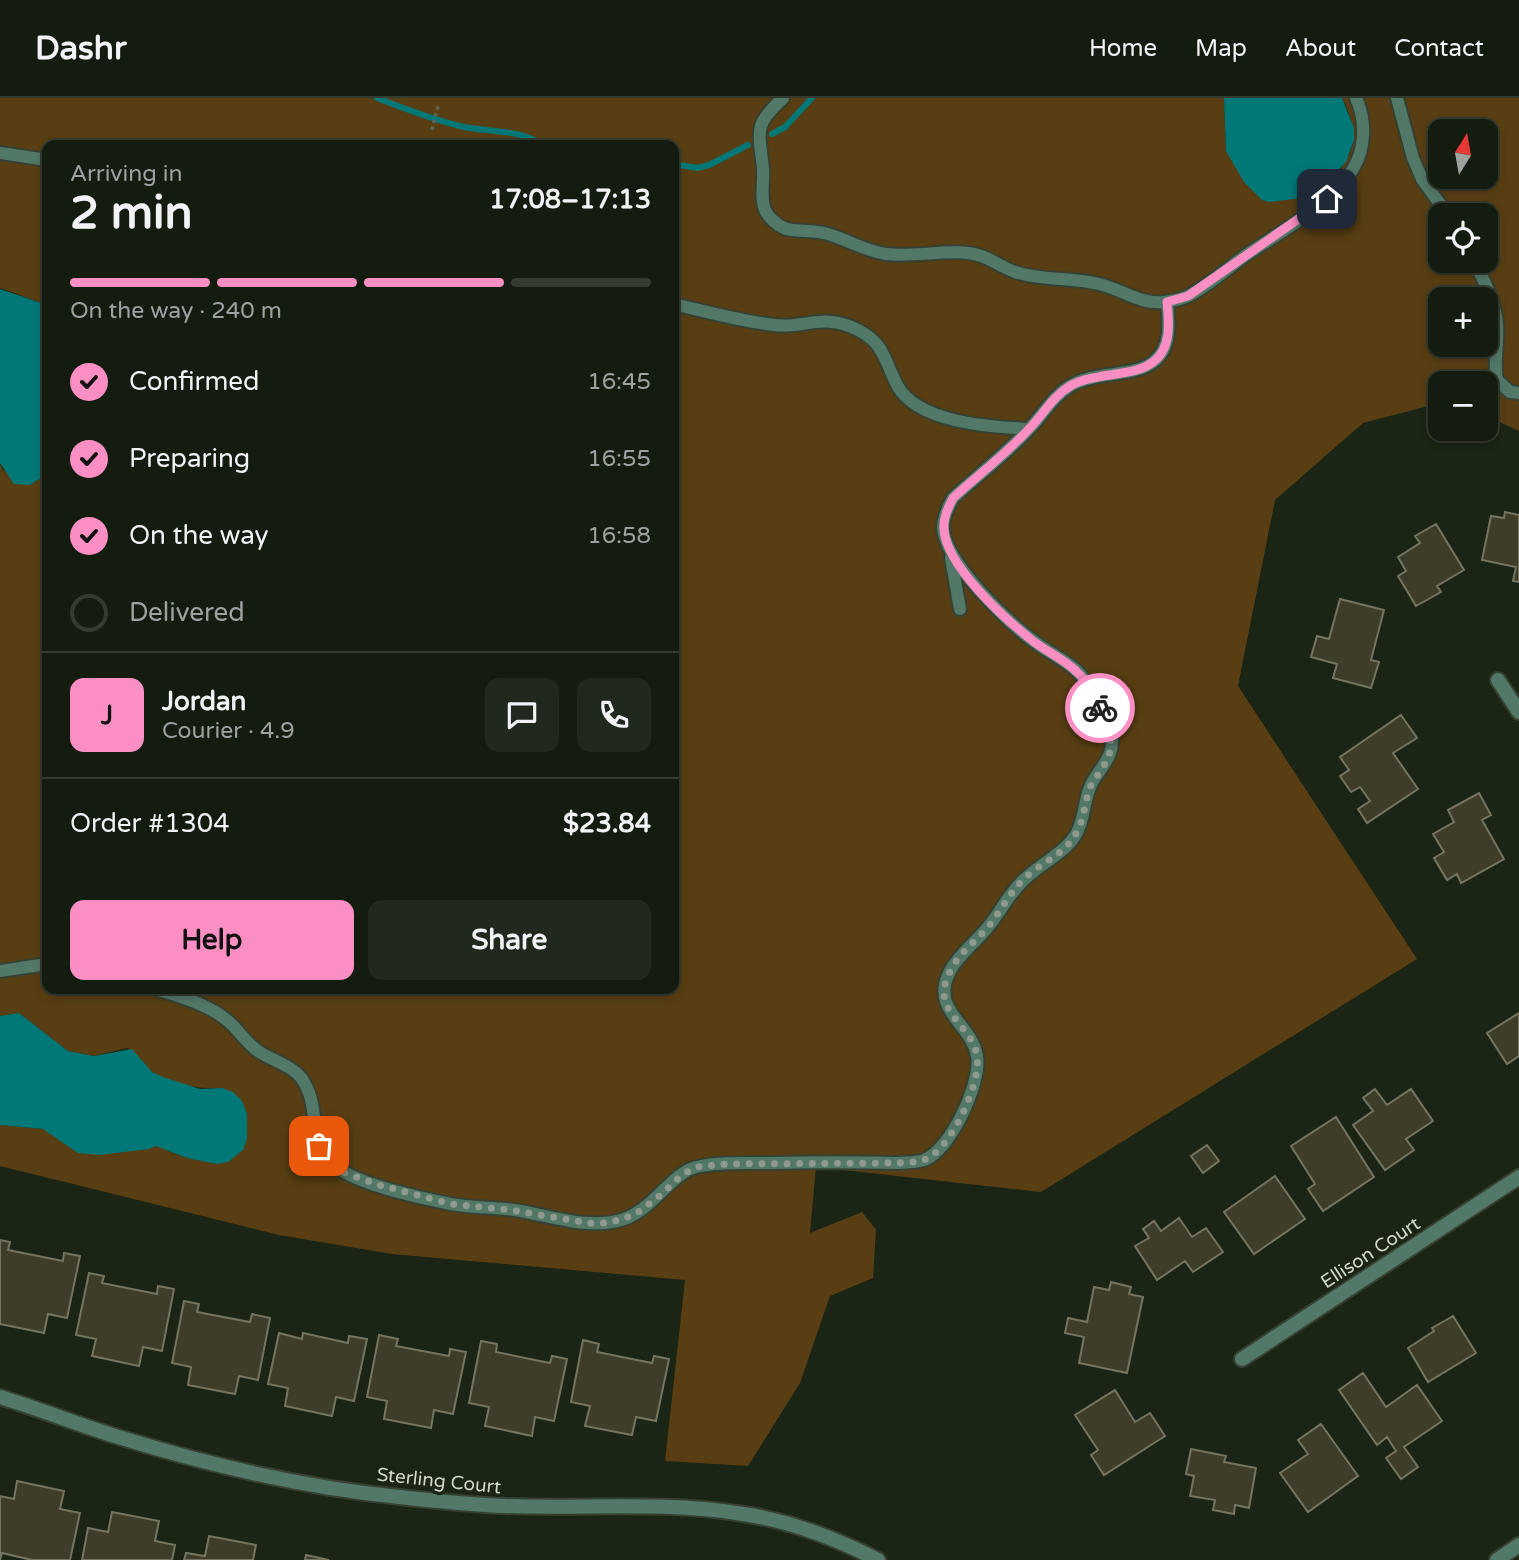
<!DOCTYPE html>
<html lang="en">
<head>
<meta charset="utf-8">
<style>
	:root { --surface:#141c10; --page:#21291e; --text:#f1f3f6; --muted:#9da19f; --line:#333a30; --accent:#fb8fc4 }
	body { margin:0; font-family:"Varela Round",sans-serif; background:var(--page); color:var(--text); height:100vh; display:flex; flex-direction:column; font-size:26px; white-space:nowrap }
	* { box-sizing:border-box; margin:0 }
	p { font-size:23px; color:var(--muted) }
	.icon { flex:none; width:38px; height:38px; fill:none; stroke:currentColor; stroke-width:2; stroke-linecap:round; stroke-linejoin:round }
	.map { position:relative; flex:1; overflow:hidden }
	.side { position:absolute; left:42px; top:42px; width:637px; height:854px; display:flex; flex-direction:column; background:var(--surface); border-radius:14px; box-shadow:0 4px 10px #0003,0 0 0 2px var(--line) }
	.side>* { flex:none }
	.needle { width:46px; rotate:11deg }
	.tools { position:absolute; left:1428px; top:21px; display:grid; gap:14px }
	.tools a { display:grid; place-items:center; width:70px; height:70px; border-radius:14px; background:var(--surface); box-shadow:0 4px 10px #0003,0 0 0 2px var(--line); font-size:35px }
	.pin { position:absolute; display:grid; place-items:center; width:60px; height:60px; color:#fff; margin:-30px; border-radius:14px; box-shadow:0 4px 10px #0006 }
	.courier { position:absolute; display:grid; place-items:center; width:70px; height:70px; margin:-35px; border:5px solid #fb8fc4; border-radius:50%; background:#fff; color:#222; box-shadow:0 2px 9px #0007 }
	.summary em { font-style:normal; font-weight:700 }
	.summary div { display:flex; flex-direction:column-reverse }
	.summary { display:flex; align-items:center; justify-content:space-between; height:119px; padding:0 28px }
	h1 { font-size:46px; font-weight:700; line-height:52px }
	.bar { display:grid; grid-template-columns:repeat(4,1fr); gap:10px 7px; align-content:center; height:84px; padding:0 28px }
	.bar i { height:9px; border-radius:5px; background:var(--line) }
	.bar .current { background:var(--accent) }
	.bar p { grid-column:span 4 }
	.line { display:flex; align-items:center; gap:18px; padding:0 28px; border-top:2px solid var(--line) }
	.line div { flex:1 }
	.round { display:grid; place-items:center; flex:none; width:74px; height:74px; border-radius:14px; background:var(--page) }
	ol { padding:0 28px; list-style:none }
	li { display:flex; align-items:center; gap:21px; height:77px }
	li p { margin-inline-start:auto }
	li .icon { padding:7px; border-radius:50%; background:var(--accent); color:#111; stroke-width:4 }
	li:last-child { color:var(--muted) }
	li i { width:38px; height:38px; border:4px solid var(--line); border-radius:50% }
	.cta { display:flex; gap:14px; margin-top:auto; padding:14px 28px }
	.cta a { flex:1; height:80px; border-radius:14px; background:var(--accent); color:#111; font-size:28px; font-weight:700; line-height:80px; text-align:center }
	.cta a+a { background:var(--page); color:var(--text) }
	header { display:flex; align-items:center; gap:42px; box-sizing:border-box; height:98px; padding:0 35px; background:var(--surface); border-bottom:2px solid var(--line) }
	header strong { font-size:33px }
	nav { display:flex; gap:38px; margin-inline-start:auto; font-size:24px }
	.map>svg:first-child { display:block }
	.green { fill:#583e12; fill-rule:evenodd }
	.water { fill:#007878 }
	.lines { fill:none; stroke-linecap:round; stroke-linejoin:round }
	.stream { stroke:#007878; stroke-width:6 }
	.building { fill:#3d3d2a; stroke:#74745f; stroke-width:2 }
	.lane-casing { stroke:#374132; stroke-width:16 }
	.street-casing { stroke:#374132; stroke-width:18 }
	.path { stroke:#5c6658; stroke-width:3.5; stroke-dasharray:3.5 3.5; stroke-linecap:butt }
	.lane { stroke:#527867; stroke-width:12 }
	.street { stroke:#527867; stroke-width:14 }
	.done { stroke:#90998d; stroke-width:7; stroke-dasharray:0 12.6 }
	.route { stroke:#fb8fc4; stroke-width:9 }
	.labels { text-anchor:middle; stroke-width:7; stroke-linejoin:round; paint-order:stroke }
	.street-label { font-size:19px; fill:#d0d7cd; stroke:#1a2515 }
</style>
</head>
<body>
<header>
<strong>Dashr</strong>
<nav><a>Home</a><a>Map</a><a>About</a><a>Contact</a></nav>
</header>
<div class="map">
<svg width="1519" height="1462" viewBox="0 0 1519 1462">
	<rect width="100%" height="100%" fill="#1a2515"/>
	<path class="green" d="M 0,0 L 1224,0 L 1226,53 L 1338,75 C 1359,46 1357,31 1342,0 L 1519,0 L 1519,333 L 1486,318 L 1486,285 L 1440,285 L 1440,305 L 1363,325 L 1275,402 L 1238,588 L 1417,861 L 1041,1094 L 816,1069 L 810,1135 L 862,1114 L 876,1132 L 873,1180 L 830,1198 L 800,1285 L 748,1368 L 665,1363 L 685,1182 L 392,1156 L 279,1137 L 0,1068 L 0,1027 L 43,1031 L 55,1038 L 149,1051 L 156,1048 L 164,1049 L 168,1053 L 187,1060 L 217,1066 L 222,990 C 199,991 171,988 152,974 C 144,967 136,957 128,950 L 94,958 L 68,953 L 19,915 L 0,918 L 0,365 L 3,372 L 30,387 L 47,376 L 47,891 L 674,891 L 674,47 L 47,47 L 47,207 L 0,190 ZM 1440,33 L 1486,33 L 1486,79 L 1440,79 ZM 1440,117 L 1486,117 L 1486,163 L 1440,163 ZM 1440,201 L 1486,201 L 1486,247 L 1440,247 Z"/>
	<path class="water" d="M 1224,0 L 1342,0 L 1354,30 L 1354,42 L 1346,64 L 1320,92 L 1302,100 L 1269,104 L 1262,102 L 1244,84 L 1226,53 Z
		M 0,191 L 47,207 L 47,376 L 30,387 L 14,386 L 0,365 Z
		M 19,915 L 68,953 L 94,958 L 132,951 L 152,974 L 163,979 L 200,991 L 222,990 L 233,994 L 242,1003 L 247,1016 L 247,1041 L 243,1052 L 228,1064 L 217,1066 L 187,1060 L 156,1048 L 149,1051 L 99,1057 L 78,1055 L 43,1031 L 0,1027 L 0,918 Z"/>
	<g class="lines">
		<path class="stream" d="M 377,0 C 405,11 431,21 460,28 C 489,35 518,30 543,47
			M 772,36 L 785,29 L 812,0
			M 674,66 L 697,70 L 709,67 L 748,47"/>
	</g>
	<path class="building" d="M 1505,414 L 1519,417 L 1519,484 L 1513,483 L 1516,469 L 1482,462 L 1491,418 L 1504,420 Z
		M 1436,426 L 1464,472 L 1437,488 L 1441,494 L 1416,508 L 1398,478 L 1406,473 L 1398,459 L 1420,445 L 1415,438 Z
		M 1340,501 L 1384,512 L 1371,562 L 1379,564 L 1371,590 L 1333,580 L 1337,566 L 1311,559 L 1317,538 L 1329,541 Z
		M 1401,617 L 1417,640 L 1393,655 L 1418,691 L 1367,725 L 1358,711 L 1370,703 L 1360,689 L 1351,694 L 1340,678 L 1349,672 L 1340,659 Z
		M 1479,695 L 1491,717 L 1482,722 L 1504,761 L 1461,785 L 1457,776 L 1447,782 L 1434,760 L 1444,754 L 1433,736 L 1454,724 L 1448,712 Z
		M 1519,915 L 1519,958 L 1507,966 L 1487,935 Z
		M 1375,991 L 1387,1007 L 1411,991 L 1433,1023 L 1406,1041 L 1414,1052 L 1385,1072 L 1353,1027 L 1373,1013 L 1363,1000 Z
		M 1336,1019 L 1374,1079 L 1323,1113 L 1308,1091 L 1315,1086 L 1291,1048 Z
		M 1207,1047 L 1219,1063 L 1203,1075 L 1191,1058 Z
		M 1275,1078 L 1305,1121 L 1254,1156 L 1224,1114 Z
		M 1179,1120 L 1192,1139 L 1206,1130 L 1223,1154 L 1193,1174 L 1185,1163 L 1157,1182 L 1135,1148 L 1149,1140 L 1143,1131 L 1154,1123 L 1161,1133 Z
		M 0,1142 L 10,1144 L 8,1152 L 63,1163 L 64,1155 L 80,1158 L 67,1220 L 48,1216 L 44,1235 L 0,1226 Z
		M 89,1175 L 104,1178 L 102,1185 L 157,1196 L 158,1188 L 174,1191 L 162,1253 L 143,1249 L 139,1268 L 92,1258 L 96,1241 L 76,1237 Z
		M 1111,1184 L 1131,1189 L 1129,1196 L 1143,1199 L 1127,1275 L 1079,1265 L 1084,1239 L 1065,1235 L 1068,1220 L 1087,1224 L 1094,1189 L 1109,1192 Z
		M 184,1203 L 199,1206 L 197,1214 L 250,1224 L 252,1216 L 270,1220 L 258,1282 L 239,1278 L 235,1296 L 188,1287 L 191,1269 L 172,1265 Z
		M 1453,1218 L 1476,1255 L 1428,1284 L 1408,1250 L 1434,1233 L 1432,1230 Z
		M 279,1235 L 302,1241 L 303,1235 L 348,1245 L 349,1238 L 367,1241 L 354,1303 L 336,1299 L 332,1318 L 285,1308 L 288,1290 L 268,1286 Z
		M 379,1237 L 398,1241 L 396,1248 L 449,1258 L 450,1251 L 466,1254 L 453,1316 L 434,1312 L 431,1330 L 384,1321 L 387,1303 L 367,1299 Z
		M 583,1242 L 599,1246 L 597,1254 L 652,1265 L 654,1258 L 669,1261 L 656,1323 L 636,1319 L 632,1337 L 585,1328 L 590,1308 L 571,1304 Z
		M 481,1243 L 497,1246 L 496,1254 L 550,1265 L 552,1258 L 567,1261 L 554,1323 L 535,1319 L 532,1338 L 485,1328 L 489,1309 L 469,1305 Z
		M 1363,1275 L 1386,1309 L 1417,1287 L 1442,1323 L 1404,1349 L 1418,1369 L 1401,1381 L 1386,1360 L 1396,1353 L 1387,1339 L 1377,1347 L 1339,1292 Z
		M 1115,1292 L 1135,1324 L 1150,1315 L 1165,1338 L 1104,1377 L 1091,1357 L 1098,1352 L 1075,1317 Z
		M 1321,1326 L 1358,1378 L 1308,1414 L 1280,1375 L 1308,1356 L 1298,1342 Z
		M 1191,1351 L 1226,1358 L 1224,1364 L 1256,1370 L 1249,1410 L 1235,1407 L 1234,1416 L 1213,1412 L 1215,1402 L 1190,1398 L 1194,1378 L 1186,1376 Z
		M 17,1383 L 64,1393 L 60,1411 L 80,1415 L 70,1462 L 32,1462 L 2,1455 L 0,1462 L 0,1398 L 14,1401 Z
		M 112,1414 L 159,1423 L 155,1443 L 175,1447 L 172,1462 L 82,1462 L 88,1430 L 108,1434 Z
		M 209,1438 L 256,1447 L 253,1462 L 184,1462 L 186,1455 L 205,1458 Z
		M 306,1457 L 329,1462 L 305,1462 Z"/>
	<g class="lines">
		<defs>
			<path id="lane" d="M 783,0 C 753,28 759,32 763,71 C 764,84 760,100 765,112 C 768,119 777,127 784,130 C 798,135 815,131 831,137 C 850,143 866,153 886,156 C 915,160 956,149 981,158 C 993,162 1003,170 1015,174 C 1042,183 1071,179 1099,186 C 1121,191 1141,207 1164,204 C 1172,203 1183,201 1190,197 C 1210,186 1228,170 1246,157 C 1280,134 1332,106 1353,71 C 1366,50 1366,22 1356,0
				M 1397,0 L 1413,60 L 1422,81 L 1448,117
				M 0,55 L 47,62
				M 1473,163 C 1484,181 1495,205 1497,226 C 1499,245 1493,263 1497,282 L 1510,294 L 1519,295
				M 674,206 C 707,214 740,223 774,227 C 804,231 824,214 858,232 C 885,246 884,262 897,287 C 917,325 991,329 1029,331
				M 951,460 L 960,511
				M 0,873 L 47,866
				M 156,891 C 181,899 208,906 228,923 C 239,932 246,945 258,953 C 271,962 293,968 302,981 C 324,1013 303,1052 344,1074 C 370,1089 421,1100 451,1106 C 471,1110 493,1109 514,1112 C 549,1117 589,1133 624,1121 C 652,1112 672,1075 696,1069 C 720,1064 746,1065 770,1065 C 813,1064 855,1064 898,1065 C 906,1064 916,1065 924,1062 C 950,1053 982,984 977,958 C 972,925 929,913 950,873 C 959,856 976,844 988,829 C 1002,812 1010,793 1027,779 C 1042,765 1064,755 1075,738 C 1086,721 1083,699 1093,683 C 1103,667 1116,655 1111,635 C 1108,619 1090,586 1078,574 C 1066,562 1049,555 1035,544 C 1008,525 945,464 943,430 C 943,419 948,409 953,400 C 978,377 1006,356 1029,331 C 1043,317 1053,298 1070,288 C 1094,273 1135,279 1153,264 C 1172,250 1169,224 1167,204"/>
			<path id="street" d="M 1498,582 L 1519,614
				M 1242,1261 L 1519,1079
				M 0,1299 C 39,1311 77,1326 115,1338 C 205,1366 306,1390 400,1399 C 435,1403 470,1407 505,1408 C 585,1411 665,1403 743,1416 C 790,1423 837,1441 878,1462
				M 1497,1462 L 1519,1447"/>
		</defs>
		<use href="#lane" class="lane-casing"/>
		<use href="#street" class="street-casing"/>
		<path class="path" d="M 432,32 L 438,8"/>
		<use href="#lane" class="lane"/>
		<use href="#street" class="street"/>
	</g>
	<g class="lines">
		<path class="done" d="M 319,1048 L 325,1058 L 343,1074 L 379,1087 L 451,1106 L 510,1112 L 595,1126 L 612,1124 L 634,1117 L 657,1100 L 683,1076 L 697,1069 L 726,1066 L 898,1065 C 906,1064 916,1065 924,1062 C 950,1053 982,984 977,958 C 971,922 925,914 953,868 C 962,853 977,842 988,829 C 1002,812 1010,793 1027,778 C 1042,765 1065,755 1075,737 C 1085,722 1084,703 1091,687 C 1094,680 1100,676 1103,669 C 1117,647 1110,632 1100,610"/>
		<path class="route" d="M 1100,610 C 1094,597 1088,584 1077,574 C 1064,561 1047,554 1033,543 C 1005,521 946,468 944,431 C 943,420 948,410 953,400 C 978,377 1006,356 1029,331 C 1043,317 1053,298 1070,288 C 1094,274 1135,279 1153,264 C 1172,250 1169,224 1167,204 L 1188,198 L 1327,101"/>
	</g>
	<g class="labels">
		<g class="street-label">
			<text transform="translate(1370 1154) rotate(-33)" y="7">Ellison Court</text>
			<text transform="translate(439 1382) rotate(6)" y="7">Sterling Court</text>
		</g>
	</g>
</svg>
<div class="tools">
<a><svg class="needle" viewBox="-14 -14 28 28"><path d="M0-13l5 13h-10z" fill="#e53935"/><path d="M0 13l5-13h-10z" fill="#9da19f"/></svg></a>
<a><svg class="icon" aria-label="locate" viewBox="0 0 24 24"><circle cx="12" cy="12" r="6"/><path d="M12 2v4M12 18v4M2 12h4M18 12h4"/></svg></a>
<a>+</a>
<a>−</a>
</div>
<div class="pin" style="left:319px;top:1048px;background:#ea580c"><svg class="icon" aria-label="bag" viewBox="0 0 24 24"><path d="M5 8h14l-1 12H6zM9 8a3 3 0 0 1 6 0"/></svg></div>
<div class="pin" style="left:1327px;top:101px;background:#1f2937"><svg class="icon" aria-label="home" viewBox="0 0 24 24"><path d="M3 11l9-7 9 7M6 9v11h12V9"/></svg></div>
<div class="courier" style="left:1100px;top:610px"><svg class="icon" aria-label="bike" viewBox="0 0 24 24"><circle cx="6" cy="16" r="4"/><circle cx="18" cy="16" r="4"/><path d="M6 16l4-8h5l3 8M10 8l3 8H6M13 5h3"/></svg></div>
<section class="side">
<div class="summary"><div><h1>2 min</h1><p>Arriving in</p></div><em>17:08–17:13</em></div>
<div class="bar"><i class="current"></i><i class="current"></i><i class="current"></i><i></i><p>On the way · 240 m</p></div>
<ol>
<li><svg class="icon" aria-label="check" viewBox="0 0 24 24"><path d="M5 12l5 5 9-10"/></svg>Confirmed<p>16:45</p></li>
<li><svg class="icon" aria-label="check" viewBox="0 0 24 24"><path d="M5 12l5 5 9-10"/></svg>Preparing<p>16:55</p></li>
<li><svg class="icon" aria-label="check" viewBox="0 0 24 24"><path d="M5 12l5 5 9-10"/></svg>On the way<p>16:58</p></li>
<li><i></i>Delivered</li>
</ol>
<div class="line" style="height:126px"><b class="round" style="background:var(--accent);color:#111">J</b><div><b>Jordan</b><p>Courier · 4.9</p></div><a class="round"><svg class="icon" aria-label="chat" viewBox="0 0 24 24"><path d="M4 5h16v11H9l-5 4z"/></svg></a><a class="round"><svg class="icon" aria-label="phone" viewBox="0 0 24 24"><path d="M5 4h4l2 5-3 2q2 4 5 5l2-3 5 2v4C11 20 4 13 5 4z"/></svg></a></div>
<div class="line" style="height:91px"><div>Order #1304</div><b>$23.84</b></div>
<div class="cta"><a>Help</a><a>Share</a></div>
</section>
</div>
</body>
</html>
